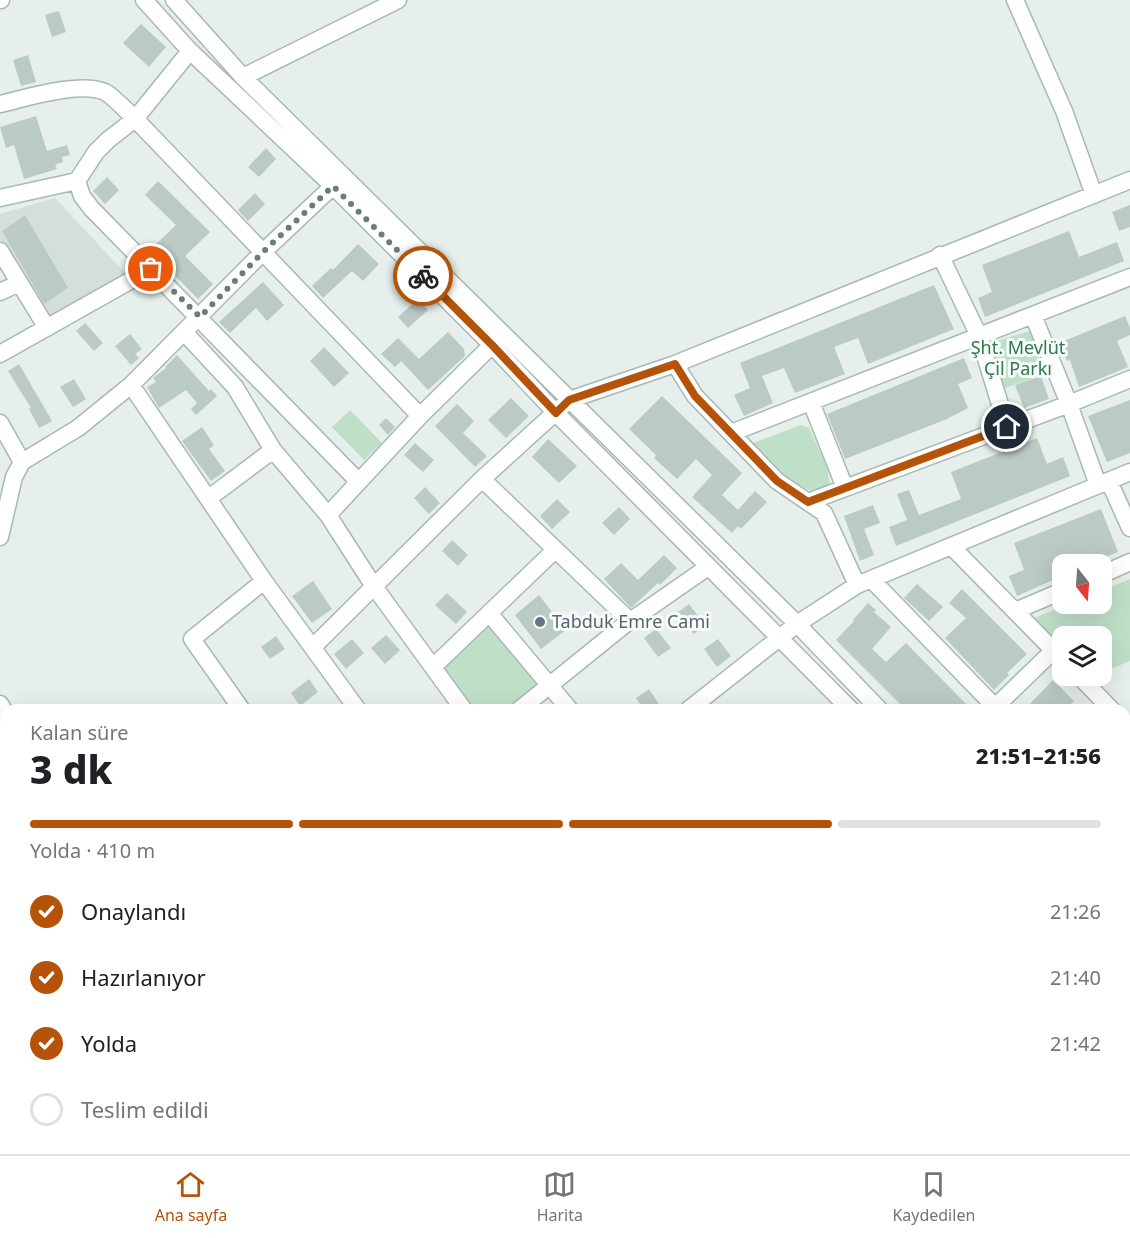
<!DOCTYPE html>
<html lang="tr">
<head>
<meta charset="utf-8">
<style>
	:root { --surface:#fff; --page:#f2f2f2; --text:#202124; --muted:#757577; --line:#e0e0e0; --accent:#b45309 }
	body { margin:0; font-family:"Noto Sans",sans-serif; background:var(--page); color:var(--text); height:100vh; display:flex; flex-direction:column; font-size:22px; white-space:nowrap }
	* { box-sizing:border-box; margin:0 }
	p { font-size:20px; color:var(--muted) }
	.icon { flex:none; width:33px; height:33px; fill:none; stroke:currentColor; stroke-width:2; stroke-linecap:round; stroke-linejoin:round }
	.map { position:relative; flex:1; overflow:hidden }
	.sheet { position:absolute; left:0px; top:704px; width:1131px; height:452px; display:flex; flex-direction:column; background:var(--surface); border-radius:18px 18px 0 0; box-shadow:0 6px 24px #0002 }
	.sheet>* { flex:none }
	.needle { width:39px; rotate:163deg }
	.buttons { position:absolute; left:1052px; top:554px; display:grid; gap:12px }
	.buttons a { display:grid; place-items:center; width:60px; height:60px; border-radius:12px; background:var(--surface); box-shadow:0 6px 24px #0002; font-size:30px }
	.pin { position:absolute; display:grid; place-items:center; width:51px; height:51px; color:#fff; margin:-26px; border:3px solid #fff; border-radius:50%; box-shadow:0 2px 6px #0007 }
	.courier { position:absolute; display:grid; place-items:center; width:60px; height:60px; margin:-30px; border:4px solid #b45309; border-radius:50%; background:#fff; color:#222; box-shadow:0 2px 8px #0007 }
	.overview em { font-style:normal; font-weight:800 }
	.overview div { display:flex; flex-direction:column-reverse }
	.overview { display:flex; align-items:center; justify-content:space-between; height:102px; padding:0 30px }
	h1 { font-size:39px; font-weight:800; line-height:45px }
	.bar { display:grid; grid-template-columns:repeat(4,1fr); gap:9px 6px; align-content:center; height:72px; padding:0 30px }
	.bar i { height:8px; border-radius:4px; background:var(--line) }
	.bar .active { background:var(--accent) }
	.bar p { grid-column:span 4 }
	ol { padding:0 30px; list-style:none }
	li { display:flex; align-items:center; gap:18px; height:66px }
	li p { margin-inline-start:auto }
	li .icon { padding:6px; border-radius:50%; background:var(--accent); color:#fff; stroke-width:4 }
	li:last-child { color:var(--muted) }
	li i { width:33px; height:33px; border:3px solid var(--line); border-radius:50% }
	.menu { display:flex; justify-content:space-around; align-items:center; height:84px; border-top:2px solid var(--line); background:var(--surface); font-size:16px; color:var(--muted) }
	.menu a { display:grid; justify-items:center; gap:3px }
	.menu .active { color:var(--accent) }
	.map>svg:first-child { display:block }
	.built { fill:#d4dfda }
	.green { fill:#bfe0c8 }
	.building { fill:#bbcac4 }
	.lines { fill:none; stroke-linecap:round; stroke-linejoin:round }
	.minor-casing { stroke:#a8b8b2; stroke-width:19 }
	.minor { stroke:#fff; stroke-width:16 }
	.done { stroke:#687f78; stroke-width:6; stroke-dasharray:0 10.8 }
	.route { stroke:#b45309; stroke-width:8 }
	.worship-dot { fill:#6b7280; stroke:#f7fbf9; stroke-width:2 }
	.labels { text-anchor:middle; stroke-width:6; stroke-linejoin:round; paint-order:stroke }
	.park-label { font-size:18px; fill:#2d7a4b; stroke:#f7fbf9 }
	.worship-label { font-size:18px; fill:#5b616d; stroke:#f7fbf9; text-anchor:start }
</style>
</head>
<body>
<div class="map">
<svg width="1130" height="1154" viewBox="0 0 1130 1154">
	<rect width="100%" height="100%" fill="#e6efeb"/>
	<path class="built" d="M 55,198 L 126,274 L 49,321 L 0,239 L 0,214 Z"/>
	<path class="green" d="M 1030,331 L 1045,374 L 1005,388 L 990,343 Z
		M 350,410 L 382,443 L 364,460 L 332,427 Z
		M 801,425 L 809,428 L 827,467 L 830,486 L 821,493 C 787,485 774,471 752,445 L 753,443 Z
		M 1130,579 L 1130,661 L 1101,673 L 1101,636 L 1062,636 L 1062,654 L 1029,620 L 1071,603 L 1101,603 L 1101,591 Z
		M 489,625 L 538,683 L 505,709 L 471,709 L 442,667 Z
		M 1011,1149 L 1058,1149 L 1062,1154 L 1014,1154 Z"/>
	<path class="building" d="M 59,11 L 66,32 L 52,37 L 45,15 Z
		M 141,24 L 166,47 L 149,67 L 123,43 Z
		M 28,55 L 36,82 L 21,86 L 13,60 Z
		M 36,116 L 47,151 L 67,145 L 70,155 L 62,157 L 63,162 L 55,165 L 57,169 L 24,179 L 14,145 L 6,148 L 0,127 Z
		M 266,148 L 276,159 L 259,177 L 248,167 Z
		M 107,177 L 119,190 L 105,204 L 93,191 Z
		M 158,181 L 210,232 L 185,256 L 213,284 L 198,299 L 150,250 L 176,225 L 145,195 Z
		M 255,193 L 265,204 L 248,221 L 238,210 Z
		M 1130,205 L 1130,227 L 1119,231 L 1112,212 Z
		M 25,215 L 68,288 L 44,304 L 2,231 Z
		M 1069,231 L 1079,257 L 1117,242 L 1124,261 L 985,317 L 978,298 L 992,292 L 982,265 Z
		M 358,244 L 379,264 L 363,281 L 352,271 L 323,298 L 312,286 L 331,268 L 333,270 Z
		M 263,282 L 284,305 L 267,321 L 256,308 L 230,333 L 219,322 Z
		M 934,285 L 954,329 L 868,364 L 858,338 L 834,347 L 845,374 L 795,393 L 784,368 L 762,376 L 773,403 L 744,416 L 734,395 L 750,388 L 740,363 Z
		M 418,299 L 428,310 L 408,328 L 398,317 Z
		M 1125,316 L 1130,328 L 1130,335 L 1117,341 L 1128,367 L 1079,387 L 1070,360 L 1067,361 L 1059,343 Z
		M 85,323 L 103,343 L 94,351 L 76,331 Z
		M 448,332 L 464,349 L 465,356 L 428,390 L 401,361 L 395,367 L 381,354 L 398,338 L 419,359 Z
		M 130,334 L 142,349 L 135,354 L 139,358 L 131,365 L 115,346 Z
		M 324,347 L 349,373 L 334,387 L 310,361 Z
		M 177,355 L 209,391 L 211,389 L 217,396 L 196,415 L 191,409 L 197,403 L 186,390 L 159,408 L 147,387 L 156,382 L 153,378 L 166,368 L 165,367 Z
		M 964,358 L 972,378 L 958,384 L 968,408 L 947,419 L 845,459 L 827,414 Z
		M 19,364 L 52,421 L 39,428 L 29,409 L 31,408 L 8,371 Z
		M 1041,376 L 1049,399 L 1024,408 L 1015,385 Z
		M 74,379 L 86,399 L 73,407 L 60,387 Z
		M 662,396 L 742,473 L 722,495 L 738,510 L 755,491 L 767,502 L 741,529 L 738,526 L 732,533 L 692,497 L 712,475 L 696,459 L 677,479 L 654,458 L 656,455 L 629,429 Z
		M 511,398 L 529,416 L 506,438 L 488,420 Z
		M 1130,400 L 1130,453 L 1107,462 L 1088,416 Z
		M 457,404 L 474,421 L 463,433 L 487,456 L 475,467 L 435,426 Z
		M 386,418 L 395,427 L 388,435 L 379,425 Z
		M 202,427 L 214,445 L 209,449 L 225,471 L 211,481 L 182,441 Z
		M 1037,438 L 1047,464 L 1063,457 L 1070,476 L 896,546 L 889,527 L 907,520 L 897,494 L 909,490 L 919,515 L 961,499 L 951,472 Z
		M 548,439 L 577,466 L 559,483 L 532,457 Z
		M 415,443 L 434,460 L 423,472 L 404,455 Z
		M 425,487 L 440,503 L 429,514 L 414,498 Z
		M 557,499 L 570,512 L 552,529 L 540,516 Z
		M 873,505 L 880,523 L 864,529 L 874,555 L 860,561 L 844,516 Z
		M 619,507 L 630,519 L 614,535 L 602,523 Z
		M 1101,509 L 1118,552 L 1088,564 L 1062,564 L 1062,576 L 1017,596 L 1009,576 L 1024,570 L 1014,543 Z
		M 452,540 L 468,555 L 458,566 L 442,551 Z
		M 664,555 L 677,568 L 660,585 L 658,583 L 631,608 L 604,579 L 621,563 L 638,580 Z
		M 313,581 L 332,609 L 312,623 L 292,596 Z
		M 917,584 L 943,607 L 929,621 L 904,598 Z
		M 962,589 L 1027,654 L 1007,673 L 1009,675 L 994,690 L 945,638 L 966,618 L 949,603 Z
		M 447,593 L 467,612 L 456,624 L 435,605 Z
		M 539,595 L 566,630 L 541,649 L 515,615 Z
		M 868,603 L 876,610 L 874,612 L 891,627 L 872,649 L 886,662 L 906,643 L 972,710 L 906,710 L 836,640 L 854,621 L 853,620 Z
		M 689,604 L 705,625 L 694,634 L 677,613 Z
		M 656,629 L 671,648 L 658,657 L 644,638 Z
		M 386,635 L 400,650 L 385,664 L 371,648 Z
		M 276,636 L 285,649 L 270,659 L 261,647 Z
		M 352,639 L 364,653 L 346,669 L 334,654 Z
		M 718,639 L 731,656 L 717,667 L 704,649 Z
		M 309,679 L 318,692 L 300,706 L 291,693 Z
		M 1053,680 L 1074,701 L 1066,710 L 1024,710 Z
		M 649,689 L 663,710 L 644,710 L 636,698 Z"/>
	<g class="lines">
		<defs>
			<path id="minor" d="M 0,0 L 1,0
				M 144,0 L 190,51 L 333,186 L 492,345 L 556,413 L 851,710
				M 174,0 L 243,77 L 797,624 L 880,710
				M 1015,0 L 1064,111 L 1094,195
				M 190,51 L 135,119 L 108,140 L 96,152 L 77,181 L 82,196 L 91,208 L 358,481
				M 243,77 L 398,0
				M 0,104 C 27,98 79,81 105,92 C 113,96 134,118 142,126 L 420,416
				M 0,198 L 77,181
				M 0,251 L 47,328
				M 940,255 L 979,336 L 1007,427
				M 0,292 L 19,283
				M 1033,315 L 1069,404 L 1098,485
				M 184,332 L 235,387 L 273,450 L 328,515 L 373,585 L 464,710
				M 0,354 L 151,269
				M 675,364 L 695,396 L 777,481 L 824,513 L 857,585
				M 131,385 L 264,581 L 358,710
				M 811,402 L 845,488
				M 0,423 L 22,462
				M 731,433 L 1130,277
				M 482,479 L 630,621
				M 1109,481 L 1130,528
				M 209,498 L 273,450
				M 808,502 L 1069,404 L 1130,379
				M 328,515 L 420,416 L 492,345
				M 0,537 L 14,477 L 22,462 L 78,428 L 131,385 L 263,252 L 333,186
				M 951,546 L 1062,659
				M 1101,575 L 1130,562
				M 871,579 L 998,710
				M 1015,611 L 1062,591
				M 489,613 L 570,710
				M 313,647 L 482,479 L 569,400 L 675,364 L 1130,180
				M 434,666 L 555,550
				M 1078,675 L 1112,710
				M 0,704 L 6,714
				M 242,710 L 192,639 L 264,581
				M 519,710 L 623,626 L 708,567
				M 688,710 L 797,624 L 857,585 L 1130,472
				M 992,710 L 1054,650
				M 1125,723 L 1130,730
				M 1125,803 L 1130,801
				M 0,894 L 6,903
				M 1125,898 L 1130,897
				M 1125,916 L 1130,914
				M 0,924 L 6,920
				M 1125,987 L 1130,995
				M 0,1015 L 6,1012
				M 1125,1018 L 1130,1026
				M 0,1099 L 6,1101
				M 444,1149 L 448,1154
				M 601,1149 L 624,1154
				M 875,1149 L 879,1154
				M 998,1149 L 1002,1154
				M 1076,1149 L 1080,1154
				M 672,1154 L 673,1149
				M 775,1154 L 776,1149
				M 916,1154 L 923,1149
				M 1119,1154 L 1130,1146"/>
		</defs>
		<use href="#minor" class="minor-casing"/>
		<use href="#minor" class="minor"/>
	</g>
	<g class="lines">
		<path class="done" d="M 151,269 L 200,317 L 263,252 L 333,186 L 423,276"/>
		<path class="route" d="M 423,276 L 492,345 L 556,413 L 569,400 L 675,364 L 695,396 L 777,481 L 808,502 L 1007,427"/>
	</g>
	<circle class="worship-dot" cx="540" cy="622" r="6"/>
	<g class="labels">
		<g class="park-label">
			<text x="1018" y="354">Şht. Mevlüt<tspan x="1018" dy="21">Çil Parkı</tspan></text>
		</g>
		<g class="worship-label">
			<text x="552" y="628">Tabduk Emre Cami</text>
		</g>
	</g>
</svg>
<div class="buttons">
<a><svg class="needle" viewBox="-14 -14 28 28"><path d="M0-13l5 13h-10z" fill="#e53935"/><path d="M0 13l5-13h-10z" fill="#757577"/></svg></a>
<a><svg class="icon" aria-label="layers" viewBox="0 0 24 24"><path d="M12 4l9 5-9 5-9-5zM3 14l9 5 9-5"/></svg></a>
</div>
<div class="pin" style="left:151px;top:269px;background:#ea580c"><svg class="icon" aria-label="bag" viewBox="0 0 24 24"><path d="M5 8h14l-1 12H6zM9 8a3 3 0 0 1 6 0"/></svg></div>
<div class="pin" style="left:1007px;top:427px;background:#1f2937"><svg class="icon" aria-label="home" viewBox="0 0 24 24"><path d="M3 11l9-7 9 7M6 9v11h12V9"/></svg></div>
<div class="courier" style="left:423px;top:276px"><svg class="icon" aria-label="bike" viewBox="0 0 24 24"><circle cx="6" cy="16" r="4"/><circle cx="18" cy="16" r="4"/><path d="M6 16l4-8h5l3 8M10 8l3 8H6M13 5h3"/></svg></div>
<section class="sheet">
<div class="overview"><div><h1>3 dk</h1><p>Kalan süre</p></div><em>21:51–21:56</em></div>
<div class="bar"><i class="active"></i><i class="active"></i><i class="active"></i><i></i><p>Yolda · 410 m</p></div>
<ol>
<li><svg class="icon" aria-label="check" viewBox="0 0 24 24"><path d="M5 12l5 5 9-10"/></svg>Onaylandı<p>21:26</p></li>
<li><svg class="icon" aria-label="check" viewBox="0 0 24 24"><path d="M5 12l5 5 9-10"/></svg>Hazırlanıyor<p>21:40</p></li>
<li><svg class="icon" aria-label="check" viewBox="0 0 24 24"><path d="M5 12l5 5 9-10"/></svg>Yolda<p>21:42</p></li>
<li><i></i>Teslim edildi</li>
</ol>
</section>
</div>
<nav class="menu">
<a class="active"><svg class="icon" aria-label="home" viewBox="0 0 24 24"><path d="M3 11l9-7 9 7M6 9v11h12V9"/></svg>Ana sayfa</a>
<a><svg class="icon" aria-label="map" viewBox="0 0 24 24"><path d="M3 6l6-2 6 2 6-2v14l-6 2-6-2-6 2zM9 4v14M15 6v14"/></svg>Harita</a>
<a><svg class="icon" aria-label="saved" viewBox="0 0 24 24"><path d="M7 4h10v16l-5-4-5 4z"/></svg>Kaydedilen</a>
</nav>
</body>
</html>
